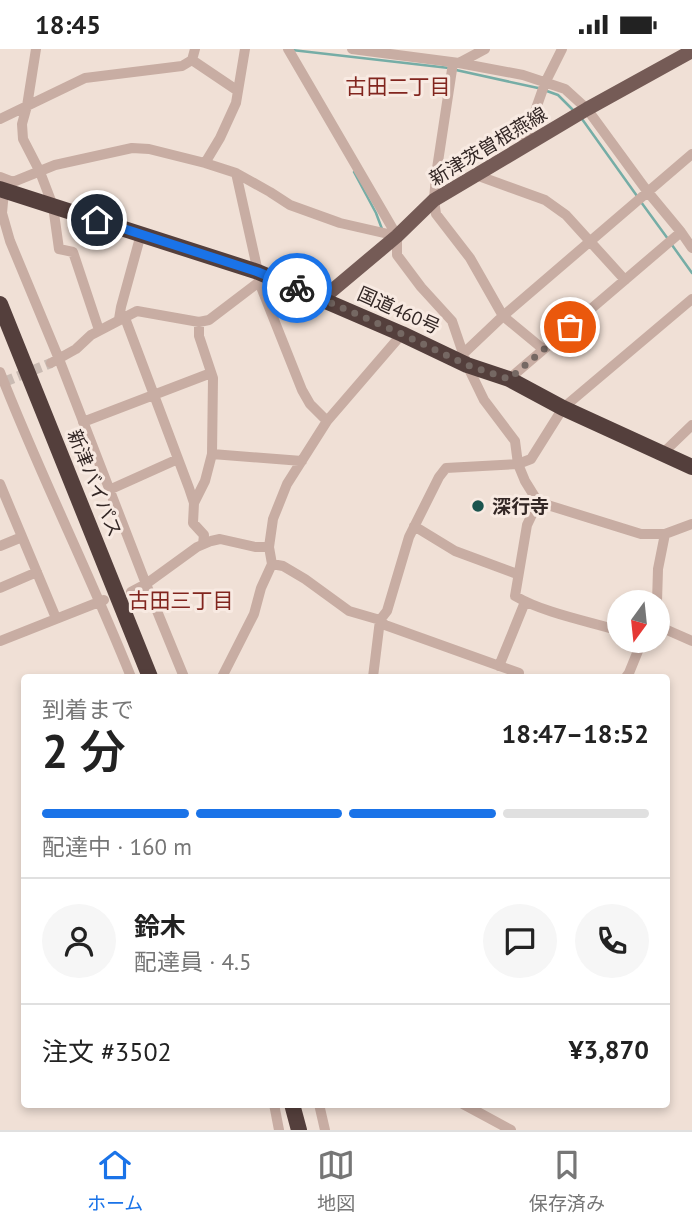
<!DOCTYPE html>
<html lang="ja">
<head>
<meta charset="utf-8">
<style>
	:root { --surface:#fff; --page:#f6f6f6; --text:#222; --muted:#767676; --line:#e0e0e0; --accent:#1a73e8 }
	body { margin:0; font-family:"PT Sans","Noto Sans JP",sans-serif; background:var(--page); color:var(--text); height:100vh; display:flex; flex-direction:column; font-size:26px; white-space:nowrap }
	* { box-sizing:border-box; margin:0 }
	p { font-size:23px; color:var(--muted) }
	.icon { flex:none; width:38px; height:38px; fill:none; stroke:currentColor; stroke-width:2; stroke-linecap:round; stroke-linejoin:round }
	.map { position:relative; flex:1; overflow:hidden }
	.sheet { position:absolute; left:21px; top:625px; width:649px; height:434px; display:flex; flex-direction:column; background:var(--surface); border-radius:7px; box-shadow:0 4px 10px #0003 }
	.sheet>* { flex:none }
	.needle { width:46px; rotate:195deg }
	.controls { position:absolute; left:607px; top:541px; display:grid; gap:14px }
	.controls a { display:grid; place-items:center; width:63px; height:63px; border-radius:50%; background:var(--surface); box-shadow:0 4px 10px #0003; font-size:35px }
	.pin { position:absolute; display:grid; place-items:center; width:60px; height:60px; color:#fff; margin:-30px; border:4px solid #fff; border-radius:50%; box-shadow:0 2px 7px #0007 }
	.courier { position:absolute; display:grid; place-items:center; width:70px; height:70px; margin:-35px; border:5px solid #1a73e8; border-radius:50%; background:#fff; color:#222; box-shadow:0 2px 9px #0007 }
	.overview em { font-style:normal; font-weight:600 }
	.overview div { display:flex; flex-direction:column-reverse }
	.overview { display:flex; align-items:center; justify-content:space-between; height:119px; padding:0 21px }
	h1 { font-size:46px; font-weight:600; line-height:52px }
	.bar { display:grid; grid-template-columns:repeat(4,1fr); gap:10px 7px; align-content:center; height:84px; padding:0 21px }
	.bar i { height:9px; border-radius:5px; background:var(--line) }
	.bar .selected { background:var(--accent) }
	.bar p { grid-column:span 4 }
	.line { display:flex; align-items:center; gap:18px; padding:0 21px; border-top:2px solid var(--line) }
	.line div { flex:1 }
	.round { display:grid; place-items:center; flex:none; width:74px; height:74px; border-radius:37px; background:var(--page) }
	.status { display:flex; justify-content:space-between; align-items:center; height:49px; padding:0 35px; background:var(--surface); direction:ltr }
	.status svg { height:19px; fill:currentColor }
	.tabs { display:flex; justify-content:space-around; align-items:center; height:98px; border-top:2px solid var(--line); background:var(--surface); font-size:19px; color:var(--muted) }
	.tabs a { display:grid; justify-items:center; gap:4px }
	.tabs .selected { color:var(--accent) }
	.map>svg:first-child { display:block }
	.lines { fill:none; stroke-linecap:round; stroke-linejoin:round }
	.stream { stroke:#76ada6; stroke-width:2.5 }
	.minor-tunnel { stroke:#cabbb3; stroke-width:10; stroke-dasharray:10 5; stroke-linecap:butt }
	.minor { stroke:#c8ada3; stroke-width:10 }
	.major { stroke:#755b56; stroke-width:14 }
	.highway { stroke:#543f3c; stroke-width:16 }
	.done { stroke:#756863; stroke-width:7; stroke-dasharray:0 12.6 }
	.route { stroke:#1a73e8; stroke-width:9 }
	.poi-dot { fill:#1b544e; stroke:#f8eae2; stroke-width:2.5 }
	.labels { text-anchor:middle; stroke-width:6; stroke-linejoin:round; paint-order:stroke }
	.street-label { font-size:19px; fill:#332725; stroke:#f8eae2 }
	.poi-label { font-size:19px; font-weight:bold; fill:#332725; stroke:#f8eae2; text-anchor:start }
	.neighbourhood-label { font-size:21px; fill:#81251e; stroke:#f8eae2 }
</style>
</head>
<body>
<div class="status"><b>18:45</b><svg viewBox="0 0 49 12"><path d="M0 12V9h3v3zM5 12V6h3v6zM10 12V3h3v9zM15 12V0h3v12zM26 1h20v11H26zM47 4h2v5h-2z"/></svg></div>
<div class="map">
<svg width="692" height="1081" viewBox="0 0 692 1081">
	<rect width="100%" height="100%" fill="#f0e0d6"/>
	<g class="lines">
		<path class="stream" d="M 292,1 L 449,19
			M 456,21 L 538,39
			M 544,41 L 558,46 L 573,61
			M 582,70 L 637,147
			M 354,123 L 376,164 L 382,180
			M 641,153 L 668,190
			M 672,196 L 692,224"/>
		<path class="minor-tunnel" d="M 4,333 L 51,314"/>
		<path class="minor" d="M 36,0 L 27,57 L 22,75 L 23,90 L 40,123 L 53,157 L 59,200 L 73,203 L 99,281
			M 195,0 L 192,11 L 238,42
			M 288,0 L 397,187 L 397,206 L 421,238 L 452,272 L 467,316 L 484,351 L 515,392 L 518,415 L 525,432 L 538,453 L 641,485 L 665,485 L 692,475
			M 352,0 L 459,14 L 523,26 L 565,40 L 587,60 L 647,142 L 681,183 L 692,199
			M 453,14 L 436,126 L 434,151 L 436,165 L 470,209 L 503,267 L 543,300
			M 459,14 L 485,0
			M 0,70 L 85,29 L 182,17 L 192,11
			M 522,99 L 545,34 L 562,0
			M 205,114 L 220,89 L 236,54 L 245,0
			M 236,124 L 258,223 L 259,233 L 302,341 L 310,355 L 327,372
			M 476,126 L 545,151 L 566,166 L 625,231
			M 0,128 L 13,133 L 55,116 L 132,99 L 149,100 L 205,114 L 236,124 L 270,143 L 290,156 L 340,174 L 397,187
			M 4,142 L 2,164 L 10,192 L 59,310 L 146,535 L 184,628
			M 125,269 L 189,439 L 194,454 L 193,474 L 204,486 L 203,495
			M 119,270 L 121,258 L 141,185
			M 464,304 L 503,267 L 692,105
			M 51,314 L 76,300 L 91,286 L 137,262 L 199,273 L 209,271 L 259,233
			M 0,323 C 40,426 90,525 131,628
			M 509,330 L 681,183
			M 83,373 L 211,324
			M 663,404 L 692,376
			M 212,405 L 302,412
			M 0,435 L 56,569
			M 109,441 L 178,410
			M 538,453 L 527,476 L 515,547 C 544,564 587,572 620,582
			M 194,454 L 205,432 L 212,405 L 213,329 L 199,287 L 199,273
			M 414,477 L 455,502 L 517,525
			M 0,497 L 22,488
			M 272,515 L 283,517 L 305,530 L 349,562 L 380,571 L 385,576 L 519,624 L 517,628
			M 0,539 L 37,523
			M 131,543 L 146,535 L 197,498 L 211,492 L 220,490 L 255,498 L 269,498
			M 657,553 L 658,520 L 665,485
			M 658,577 L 692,592
			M 0,592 L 104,551
			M 499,617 L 525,553
			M 222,628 L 254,565 L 261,539 L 272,515 L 269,498 L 273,470 L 287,435 L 327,372 L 402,285
			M 373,628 L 380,571 L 387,562 L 409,488 L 439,428 L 446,419 L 518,415 L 531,410 L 563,359 L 692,250
			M 626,628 L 629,624 L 642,592
			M 274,1055 L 279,1081
			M 319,1055 L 325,1081
			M 463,1055 L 511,1081"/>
		<path class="major" d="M 322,250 L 397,187 L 434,151 L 587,60 L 692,2"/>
		<path class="highway" d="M 0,140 L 258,223 L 402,285 L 467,316 L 509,330 L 563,359 L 692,418
			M 0,255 L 150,628
			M 292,1055 L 299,1081"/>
	</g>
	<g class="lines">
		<path class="done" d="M 297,239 L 402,285 L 467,316 L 509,330 L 570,278"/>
		<path class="route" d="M 97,171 L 258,223 L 297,239"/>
	</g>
	<circle class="poi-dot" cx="478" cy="457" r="7"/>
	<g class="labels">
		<g class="street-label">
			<text transform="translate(488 97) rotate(-31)" y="7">新津茨曽根燕線</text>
			<text transform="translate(399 261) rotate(24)" y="7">国道460号</text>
			<text transform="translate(95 434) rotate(68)" y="7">新津バイパス</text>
		</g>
		<g class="poi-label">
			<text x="492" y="464">深行寺</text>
		</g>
		<g class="neighbourhood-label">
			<text x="398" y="45">古田二丁目</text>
			<text x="181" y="559">古田三丁目</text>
		</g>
	</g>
</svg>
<div class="controls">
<a><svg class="needle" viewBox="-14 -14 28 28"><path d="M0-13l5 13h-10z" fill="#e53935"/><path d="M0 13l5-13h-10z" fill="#767676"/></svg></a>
</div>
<div class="pin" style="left:570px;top:278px;background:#ea580c"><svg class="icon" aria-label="bag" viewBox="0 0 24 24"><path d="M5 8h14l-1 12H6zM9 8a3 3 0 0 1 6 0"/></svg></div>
<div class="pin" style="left:97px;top:171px;background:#1f2937"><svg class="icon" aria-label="home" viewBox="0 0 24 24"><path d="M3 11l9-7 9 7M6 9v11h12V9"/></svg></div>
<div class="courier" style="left:297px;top:239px"><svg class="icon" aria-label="bike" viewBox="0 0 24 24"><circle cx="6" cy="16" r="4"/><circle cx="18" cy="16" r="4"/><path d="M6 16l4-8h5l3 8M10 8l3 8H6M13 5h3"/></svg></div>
<section class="sheet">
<div class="overview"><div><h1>2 分</h1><p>到着まで</p></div><em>18:47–18:52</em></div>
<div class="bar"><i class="selected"></i><i class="selected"></i><i class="selected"></i><i></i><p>配達中 · 160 m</p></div>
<div class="line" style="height:126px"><a class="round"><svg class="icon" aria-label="person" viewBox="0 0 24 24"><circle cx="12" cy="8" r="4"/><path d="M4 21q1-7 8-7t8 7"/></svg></a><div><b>鈴木</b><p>配達員 · 4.5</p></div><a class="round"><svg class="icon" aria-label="chat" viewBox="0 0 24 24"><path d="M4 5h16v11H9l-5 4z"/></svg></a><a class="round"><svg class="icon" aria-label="phone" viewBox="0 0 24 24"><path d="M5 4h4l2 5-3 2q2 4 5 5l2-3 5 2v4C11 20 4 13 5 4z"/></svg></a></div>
<div class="line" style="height:91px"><div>注文 #3502</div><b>¥3,870</b></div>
</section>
</div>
<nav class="tabs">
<a class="selected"><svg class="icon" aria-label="home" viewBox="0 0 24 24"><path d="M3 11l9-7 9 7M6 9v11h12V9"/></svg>ホーム</a>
<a><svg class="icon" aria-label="map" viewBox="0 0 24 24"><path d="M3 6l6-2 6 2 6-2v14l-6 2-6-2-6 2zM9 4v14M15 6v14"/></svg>地図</a>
<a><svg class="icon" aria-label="saved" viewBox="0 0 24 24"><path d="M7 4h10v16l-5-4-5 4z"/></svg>保存済み</a>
</nav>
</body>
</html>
